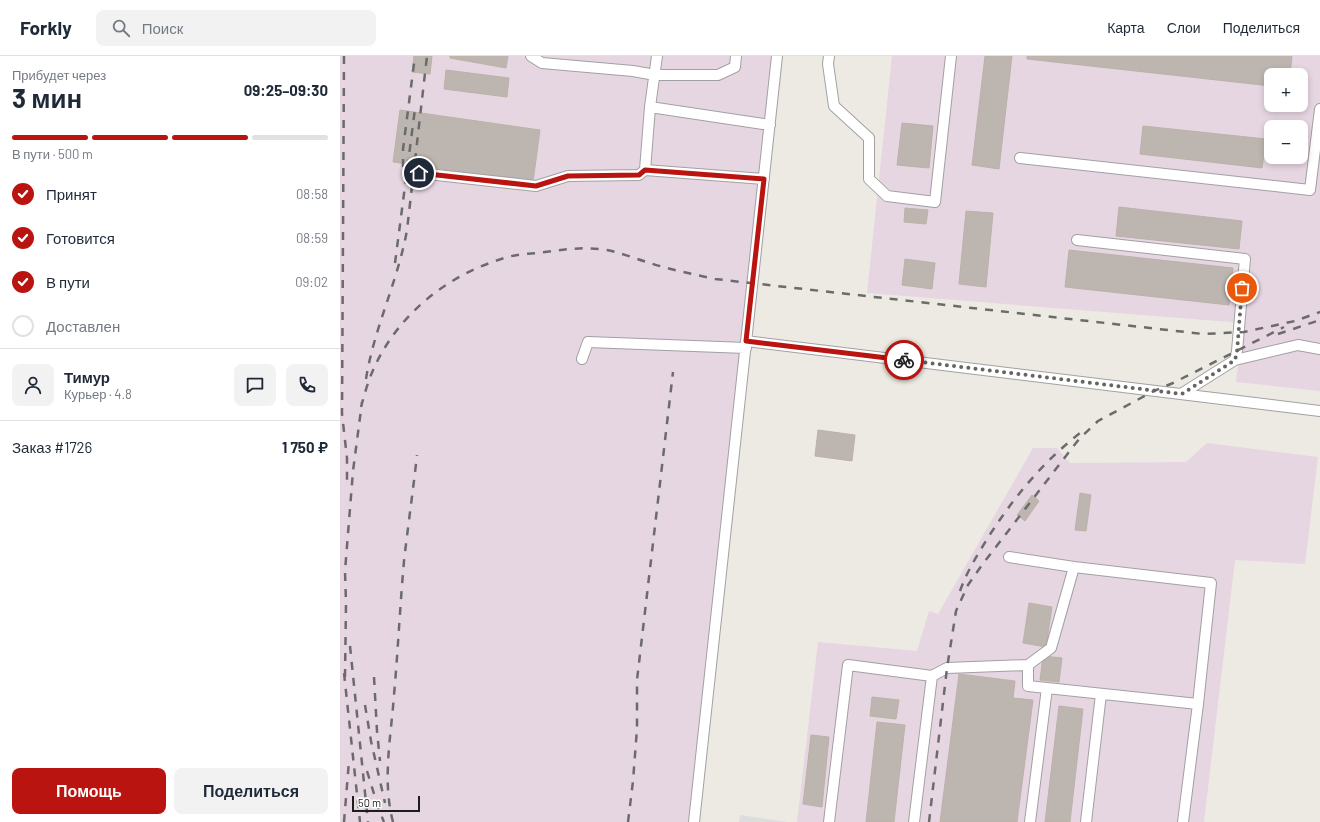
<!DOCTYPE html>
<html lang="ru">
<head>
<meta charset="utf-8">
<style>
	:root { --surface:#fff; --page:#f2f2f3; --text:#1f2937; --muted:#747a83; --line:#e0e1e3; --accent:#b91410 }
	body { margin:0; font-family:Barlow,sans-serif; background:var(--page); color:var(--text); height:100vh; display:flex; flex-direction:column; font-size:15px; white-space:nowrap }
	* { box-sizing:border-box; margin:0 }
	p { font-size:13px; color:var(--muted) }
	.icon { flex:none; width:22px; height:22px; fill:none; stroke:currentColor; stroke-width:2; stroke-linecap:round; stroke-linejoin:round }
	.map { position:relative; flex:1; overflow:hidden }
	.panel { display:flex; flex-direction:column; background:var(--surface); width:340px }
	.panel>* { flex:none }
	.controls { position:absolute; left:924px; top:12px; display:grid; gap:8px }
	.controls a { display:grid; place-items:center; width:44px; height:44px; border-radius:8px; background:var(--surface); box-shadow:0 2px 6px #0003; font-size:20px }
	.scale { position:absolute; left:12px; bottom:10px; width:68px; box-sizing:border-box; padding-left:4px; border:2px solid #1d1d1d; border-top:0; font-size:11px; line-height:14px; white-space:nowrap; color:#1d1d1d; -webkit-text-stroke:3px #fff; paint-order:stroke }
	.pin { position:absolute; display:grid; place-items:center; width:34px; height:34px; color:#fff; margin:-17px; border:2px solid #fff; border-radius:50%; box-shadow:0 1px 4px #0007 }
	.courier { position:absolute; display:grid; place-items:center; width:40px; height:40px; margin:-20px; border:3px solid #b91410; border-radius:50%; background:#fff; color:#222; box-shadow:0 1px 5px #0007 }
	.headline em { font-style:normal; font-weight:700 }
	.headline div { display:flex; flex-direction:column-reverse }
	.headline { display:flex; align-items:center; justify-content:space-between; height:68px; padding:0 12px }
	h1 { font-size:26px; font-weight:700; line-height:30px }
	.bar { display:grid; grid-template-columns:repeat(4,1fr); gap:6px 4px; align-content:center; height:48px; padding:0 12px }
	.bar i { height:5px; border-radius:3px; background:var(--line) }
	.bar .selected { background:var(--accent) }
	.bar p { grid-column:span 4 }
	.line { display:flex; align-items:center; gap:10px; padding:0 12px; border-top:1px solid var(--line) }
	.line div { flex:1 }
	.round { display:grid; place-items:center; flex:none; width:42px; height:42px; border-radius:8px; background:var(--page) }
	ol { padding:0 12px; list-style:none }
	li { display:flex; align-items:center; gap:12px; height:44px }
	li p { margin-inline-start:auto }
	li .icon { padding:4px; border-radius:50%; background:var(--accent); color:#fff; stroke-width:4 }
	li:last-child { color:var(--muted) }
	li i { width:22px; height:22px; border:2px solid var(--line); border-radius:50% }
	.cta { display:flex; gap:8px; margin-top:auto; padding:8px 12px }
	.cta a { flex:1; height:46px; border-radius:8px; background:var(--accent); color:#fff; font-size:16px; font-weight:700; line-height:46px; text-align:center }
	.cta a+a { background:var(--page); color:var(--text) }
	header { display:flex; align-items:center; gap:24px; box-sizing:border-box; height:56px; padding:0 20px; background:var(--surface); border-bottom:1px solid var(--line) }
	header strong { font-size:19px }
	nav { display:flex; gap:22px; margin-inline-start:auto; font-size:14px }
	.search { width:280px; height:36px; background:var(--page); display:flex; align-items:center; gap:10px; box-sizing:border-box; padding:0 14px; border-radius:8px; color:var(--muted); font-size:15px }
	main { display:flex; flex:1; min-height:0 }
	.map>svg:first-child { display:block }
	.industrial { fill:#e6d6e2; fill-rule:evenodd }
	.parking { fill:#ddd }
	.building { fill:#bdb6b0; stroke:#bdb1a7 }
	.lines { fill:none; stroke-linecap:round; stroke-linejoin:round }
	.minor-casing { stroke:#a1a1a1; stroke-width:12 }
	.minor { stroke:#fff; stroke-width:10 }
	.rail { stroke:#6b6b6b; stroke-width:2.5; stroke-dasharray:8 8; stroke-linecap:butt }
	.done { stroke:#666562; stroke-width:4; stroke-dasharray:0 7.2 }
	.route { stroke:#b91410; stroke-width:5 }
</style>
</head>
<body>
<header>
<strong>Forkly</strong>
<div class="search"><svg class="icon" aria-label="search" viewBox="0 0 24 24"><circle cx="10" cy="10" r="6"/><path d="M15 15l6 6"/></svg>Поиск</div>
<nav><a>Карта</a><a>Слои</a><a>Поделиться</a></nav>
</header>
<main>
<section class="panel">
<div class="headline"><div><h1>3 мин</h1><p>Прибудет через</p></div><em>09:25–09:30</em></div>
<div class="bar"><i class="selected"></i><i class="selected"></i><i class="selected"></i><i></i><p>В пути · 500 m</p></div>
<ol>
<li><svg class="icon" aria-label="check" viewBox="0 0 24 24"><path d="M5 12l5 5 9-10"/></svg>Принят<p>08:58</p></li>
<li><svg class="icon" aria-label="check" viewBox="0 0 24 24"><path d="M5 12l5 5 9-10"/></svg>Готовится<p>08:59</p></li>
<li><svg class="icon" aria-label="check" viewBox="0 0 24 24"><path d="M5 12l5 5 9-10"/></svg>В пути<p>09:02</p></li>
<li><i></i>Доставлен</li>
</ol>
<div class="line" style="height:72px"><a class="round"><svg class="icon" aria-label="person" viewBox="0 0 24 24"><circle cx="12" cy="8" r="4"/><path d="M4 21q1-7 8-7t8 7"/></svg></a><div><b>Тимур</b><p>Курьер · 4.8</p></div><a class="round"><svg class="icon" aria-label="chat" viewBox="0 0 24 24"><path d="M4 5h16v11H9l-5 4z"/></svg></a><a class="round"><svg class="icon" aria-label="phone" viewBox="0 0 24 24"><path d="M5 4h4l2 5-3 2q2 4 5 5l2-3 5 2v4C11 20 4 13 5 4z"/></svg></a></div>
<div class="line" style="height:52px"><div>Заказ #1726</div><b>1 750 ₽</b></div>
<div class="cta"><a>Помощь</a><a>Поделиться</a></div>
</section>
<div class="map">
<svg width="980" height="766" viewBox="0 0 980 766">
	<rect width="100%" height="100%" fill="#edeae3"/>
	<path class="industrial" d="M 0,0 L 436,0 L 354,766 L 0,766 Z
		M 552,0 L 980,0 L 980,335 L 896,326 L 903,267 L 527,237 ZM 931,19 L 961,19 L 961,49 L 931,49 ZM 931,71 L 961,71 L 961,101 L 931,101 Z
		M 867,387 L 978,401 L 965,508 L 895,504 L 864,766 L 457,766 L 478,586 L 577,595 L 589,555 L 598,558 L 693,392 L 717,392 L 730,407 L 846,406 Z"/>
	<path class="parking" d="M 400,759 L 447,766 L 399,766 Z"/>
	<path class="building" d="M 74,0 L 92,0 L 90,18 L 72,16 Z
		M 110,0 L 168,0 L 166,12 L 110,2 Z
		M 645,0 L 672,0 L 659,113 L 632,109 Z
		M 687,0 L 952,0 L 950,19 L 931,19 L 931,30 L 687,3 Z
		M 106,14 L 169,22 L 167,41 L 104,33 Z
		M 60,54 L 200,74 L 193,126 L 53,106 Z
		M 562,67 L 593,70 L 589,112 L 557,109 Z
		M 803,70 L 926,83 L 922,112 L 800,98 Z
		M 779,151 L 902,165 L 899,193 L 776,180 Z
		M 565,152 L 588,154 L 586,168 L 564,166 Z
		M 626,155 L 653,157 L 646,231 L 619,228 Z
		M 729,194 L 893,212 L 889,249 L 725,231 Z
		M 565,203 L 595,207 L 592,233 L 562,229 Z
		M 478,374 L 515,379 L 512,405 L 475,400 Z
		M 740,437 L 751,439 L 746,475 L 735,474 Z
		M 692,439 L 699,445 L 685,465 L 677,459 Z
		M 689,547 L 712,551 L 706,591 L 683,587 Z
		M 703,600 L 722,602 L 719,626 L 700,624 Z
		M 619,618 L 675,625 L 673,642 L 693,644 L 677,766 L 600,766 Z
		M 532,641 L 559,644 L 556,663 L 530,660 Z
		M 719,650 L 743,653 L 730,766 L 705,766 Z
		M 537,666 L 565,669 L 554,766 L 526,766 Z
		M 471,679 L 489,681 L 482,751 L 463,748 Z"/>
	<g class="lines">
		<defs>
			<path id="minor" d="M 191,0 L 202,7 L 293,15 L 315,19 L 378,19 L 395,11 L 396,0
				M 489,0 L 488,8 L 494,50 L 529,82 L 529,123 L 547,140 L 595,146 L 611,0
				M 310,51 L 317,0
				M 680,102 L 970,134 L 980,53
				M 79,117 L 196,130 L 228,120 L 299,119 L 305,114
				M 424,123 L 305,114 L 310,51 L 430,69
				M 737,184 L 905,203 L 897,295 L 895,304
				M 406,285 L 980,355
				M 242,303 L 248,286 L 406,292
				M 841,338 L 895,304 L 958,289 L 980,293
				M 669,501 L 734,511 L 871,527 L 858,648 L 843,766
				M 688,609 L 711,592 L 734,511
				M 354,766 L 437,0
				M 489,766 L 508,609 L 592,620
				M 574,766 L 592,620 L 607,612 L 688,609 L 688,630 L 858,648
				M 690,766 L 707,632
				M 746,766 L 761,638"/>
		</defs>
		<use href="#minor" class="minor-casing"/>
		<use href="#minor" class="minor"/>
		<path class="rail" d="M 4,0 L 2,358 L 7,402 L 7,425
			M 63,111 L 63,93 L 75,0
			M 55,207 L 75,53
			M 938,278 L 980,264
			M 26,323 C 34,272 58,225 67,174 L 87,0
			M 21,351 C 24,340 27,329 31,319 C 55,260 107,218 168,201 C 177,198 188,198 198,197 C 221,194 243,190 267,194 C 282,197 296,203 310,207 C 331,214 353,218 375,223 L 863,278 L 904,276 L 955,265 L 980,256
			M 620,535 C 627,515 638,498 649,480 C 674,441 703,406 740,377
			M 10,590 L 28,766
			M 4,617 L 20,766
			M 5,621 L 6,547 L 5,515 L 13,415 L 22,346
			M 34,621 L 37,675 L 40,705
			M 25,649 L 31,685 L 45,747
			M 27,715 L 39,754 L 44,766
			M 4,766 L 9,705
			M 53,766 C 42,724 51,681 54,639 C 58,594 60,550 64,505 C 68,470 73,435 77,399
			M 288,766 L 293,725 L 297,673 L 297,624 L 333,316
			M 589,766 L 607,612 L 616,555 L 628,529 L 642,509 L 739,383 L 758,365 L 814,335 L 833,327 L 944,271"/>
	</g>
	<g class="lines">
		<path class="done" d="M 564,304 L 842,338 L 895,304 L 897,296 L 902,232"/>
		<path class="route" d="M 79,117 L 196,130 L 228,120 L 299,119 L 305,114 L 424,123 L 406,285 L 564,304"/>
	</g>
</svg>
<div class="controls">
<a>+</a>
<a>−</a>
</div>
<div class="scale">50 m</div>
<div class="pin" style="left:902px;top:232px;background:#ea580c"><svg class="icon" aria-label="bag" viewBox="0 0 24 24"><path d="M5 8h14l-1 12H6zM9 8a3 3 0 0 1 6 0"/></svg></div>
<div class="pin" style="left:79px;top:117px;background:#1f2937"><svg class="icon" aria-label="home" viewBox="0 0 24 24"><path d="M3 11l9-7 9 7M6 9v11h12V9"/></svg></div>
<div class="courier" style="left:564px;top:304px"><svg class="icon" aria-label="bike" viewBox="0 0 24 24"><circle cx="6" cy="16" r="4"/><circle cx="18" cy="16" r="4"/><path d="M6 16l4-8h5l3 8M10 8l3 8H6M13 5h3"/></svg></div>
</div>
</main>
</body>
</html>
